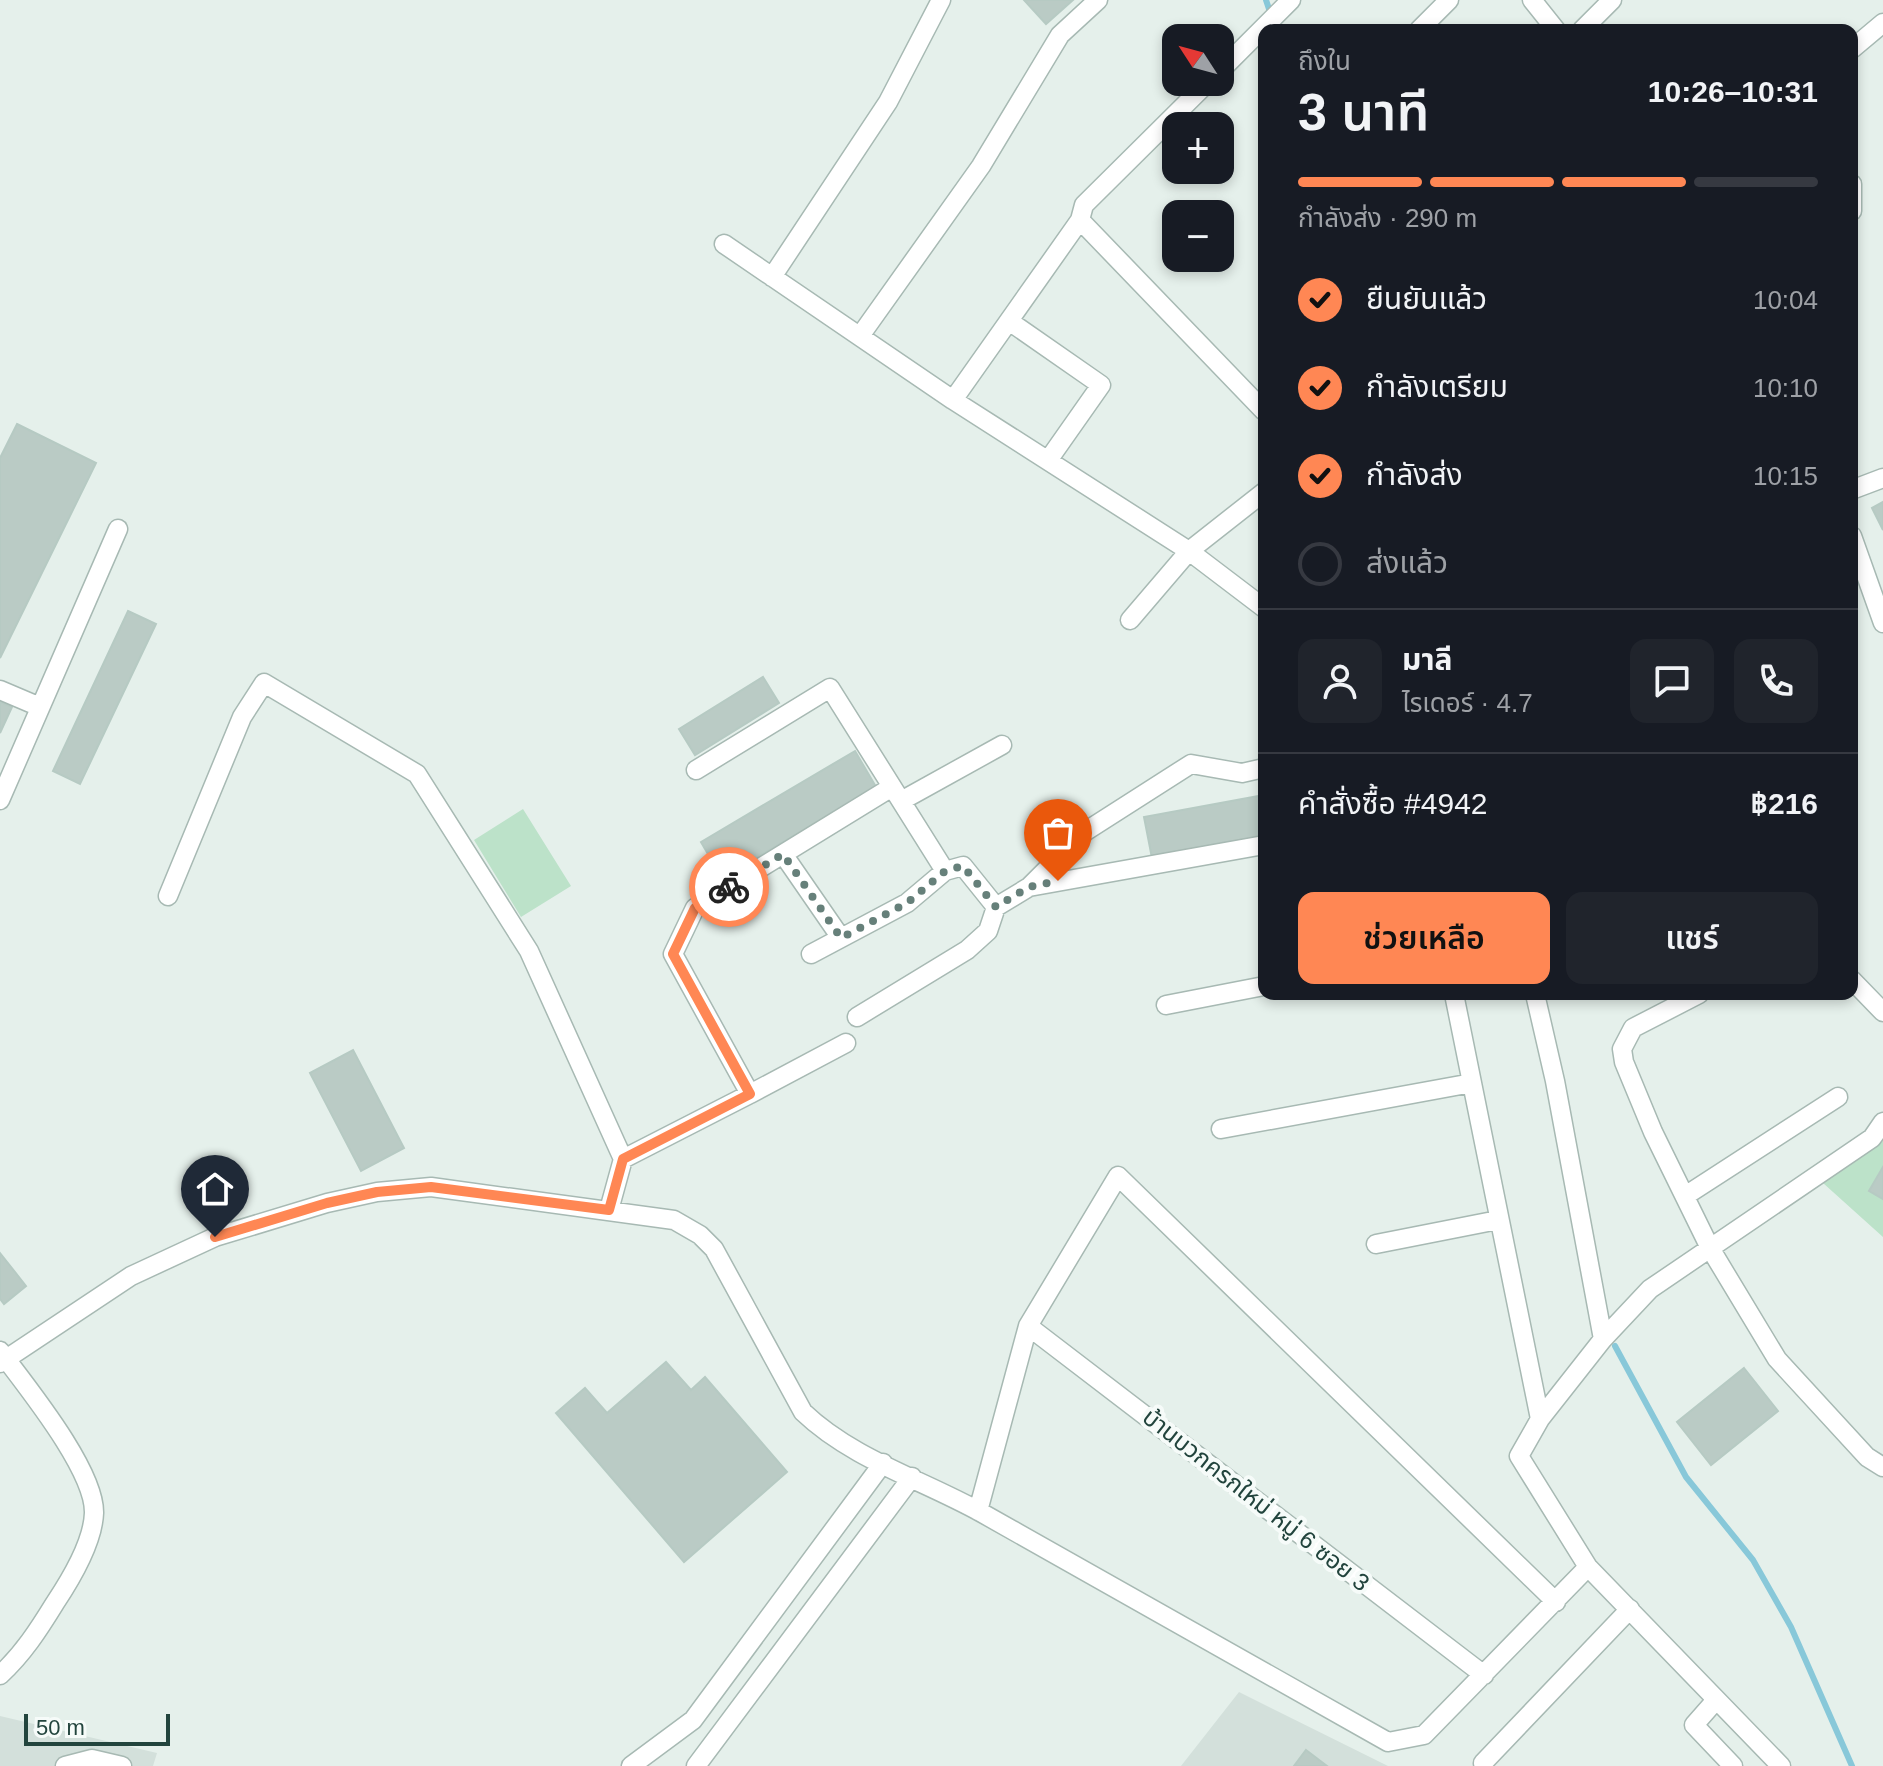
<!DOCTYPE html>
<html lang="th">
<head>
<meta charset="utf-8">
<style>
	:root { --surface:#171b24; --page:#20242c; --text:#f1f3f6; --muted:#9ea1a6; --line:#363941; --accent:#ff8754 }
	body { margin:0; font-family:Helvetica,"Noto Sans Thai",sans-serif; background:var(--page); color:var(--text); height:100vh; display:flex; flex-direction:column; font-size:30px; white-space:nowrap }
	* { box-sizing:border-box; margin:0 }
	p { font-size:26px; color:var(--muted) }
	.icon { flex:none; width:44px; height:44px; fill:none; stroke:currentColor; stroke-width:2; stroke-linecap:round; stroke-linejoin:round }
	.map { position:relative; flex:1; overflow:hidden }
	.side { position:absolute; left:1258px; top:24px; width:600px; height:976px; display:flex; flex-direction:column; background:var(--surface); border-radius:16px; box-shadow:0 4px 12px #0003 }
	.side>* { flex:none }
	.needle { width:52px; rotate:306deg }
	.tools { position:absolute; left:1162px; top:24px; display:grid; gap:16px }
	.tools a { display:grid; place-items:center; width:72px; height:72px; border-radius:16px; background:var(--surface); box-shadow:0 4px 12px #0003; font-size:40px }
	.scale { position:absolute; left:24px; bottom:20px; width:146px; box-sizing:border-box; padding-left:8px; border:4px solid #22443d; border-top:0; font-size:22px; line-height:28px; white-space:nowrap; color:#22443d; -webkit-text-stroke:6px #f6fbf9; paint-order:stroke }
	.pin { position:absolute; display:grid; place-items:center; width:68px; height:68px; color:#fff; margin:-82px -34px; border-radius:50% 50% 50% 0; rotate:-45deg; box-shadow:0 0 8px #0007 }
	.pin .icon { rotate:45deg }
	.courier { position:absolute; display:grid; place-items:center; width:80px; height:80px; margin:-40px; border:6px solid #ff8754; border-radius:50%; background:#fff; color:#222; box-shadow:0 2px 10px #0007 }
	.overview em { font-style:normal; font-weight:600 }
	.overview div { display:flex; flex-direction:column-reverse }
	.overview { display:flex; align-items:center; justify-content:space-between; height:136px; padding:0 40px }
	h1 { font-size:52px; font-weight:600; line-height:60px }
	.bar { display:grid; grid-template-columns:repeat(4,1fr); gap:12px 8px; align-content:center; height:96px; padding:0 40px }
	.bar i { height:10px; border-radius:6px; background:var(--line) }
	.bar .active { background:var(--accent) }
	.bar p { grid-column:span 4 }
	.line { display:flex; align-items:center; gap:20px; padding:0 40px; border-top:2px solid var(--line) }
	.line div { flex:1 }
	.round { display:grid; place-items:center; flex:none; width:84px; height:84px; border-radius:16px; background:var(--page) }
	ol { padding:0 40px; list-style:none }
	li { display:flex; align-items:center; gap:24px; height:88px }
	li p { margin-inline-start:auto }
	li .icon { padding:8px; border-radius:50%; background:var(--accent); color:#111; stroke-width:4 }
	li:last-child { color:var(--muted) }
	li i { width:44px; height:44px; border:4px solid var(--line); border-radius:50% }
	.button { display:flex; gap:16px; margin-top:auto; padding:16px 40px }
	.button a { flex:1; height:92px; border-radius:16px; background:var(--accent); color:#111; font-size:32px; font-weight:600; line-height:92px; text-align:center }
	.button a+a { background:var(--page); color:var(--text) }
	.map>svg:first-child { display:block }
	.built { fill:#d3e0db }
	.green { fill:#bce2c9 }
	.lines { fill:none; stroke-linecap:round; stroke-linejoin:round }
	.stream { stroke:#88c8d9; stroke-width:6 }
	.building { fill:#bacbc5; stroke:#b6cac3; stroke-width:2 }
	.minor-casing { stroke:#a7b9b3; stroke-width:21 }
	.minor { stroke:#fff; stroke-width:18 }
	.done { stroke:#66807a; stroke-width:8; stroke-dasharray:0 14.4 }
	.route { stroke:#ff8754; stroke-width:10 }
	.labels { text-anchor:middle; stroke-width:8; stroke-linejoin:round; paint-order:stroke }
	.street-label { font-size:24px; fill:#22443d; stroke:#f6fbf9 }
</style>
</head>
<body>
<div class="map">
<svg width="1883" height="1766" viewBox="0 0 1883 1766">
	<rect width="100%" height="100%" fill="#e5f0eb"/>
	<path class="built" d="M 1239,1692 L 1388,1766 L 1181,1766 Z
		M 0,1716 L 157,1753 L 153,1766 L 0,1766 Z"/>
	<path class="green" d="M 523,809 L 571,886 L 521,917 L 474,840 Z
		M 1883,1136 L 1883,1237 L 1823,1183 Z"/>
	<g class="lines">
		<path class="stream" d="M 1266,0 L 1276,30
			M 1615,1346 L 1686,1477 L 1753,1560 L 1791,1627 L 1852,1766"/>
	</g>
	<path class="building" d="M 1024,0 L 1073,0 L 1046,24 Z
		M 17,424 L 96,463 L 0,658 L 0,458 Z
		M 1883,502 L 1883,530 L 1872,508 Z
		M 128,611 L 156,624 L 80,784 L 53,771 Z
		M 763,677 L 779,703 L 695,755 L 679,729 Z
		M 0,702 L 12,707 L 0,733 Z
		M 855,751 L 876,787 L 722,878 L 701,842 Z
		M 1264,795 L 1264,836 L 1152,858 L 1144,817 Z
		M 353,1050 L 404,1148 L 361,1171 L 310,1073 Z
		M 1883,1167 L 1883,1199 L 1869,1191 Z
		M 0,1253 L 26,1286 L 4,1304 L 0,1299 Z
		M 666,1362 L 691,1390 L 705,1377 L 787,1472 L 684,1562 L 556,1413 L 585,1388 L 607,1413 Z
		M 1744,1368 L 1778,1411 L 1711,1465 L 1677,1422 Z
		M 1306,1750 L 1327,1766 L 1294,1766 Z"/>
	<g class="lines">
		<defs>
			<path id="minor" d="M 1532,0 L 1556,30
				M 1419,30 L 1449,0
				M 1582,30 L 1612,0
				M 1852,49 L 1883,23
				M 1220,71 L 1291,0
				M 1852,184 L 1852,211
				M 1080,220 L 1264,411
				M 724,244 L 953,400 L 1189,551 L 1264,608
				M 772,277 L 888,102 L 941,0
				M 1009,321 L 1101,385 L 1049,459
				M 860,336 L 981,166 L 1060,35 L 1098,0
				M 953,400 L 1080,220 L 1084,205 L 1208,82
				M 1854,489 L 1883,478
				M 1852,536 L 1883,623
				M 1130,620 L 1189,551 L 1264,492
				M 0,690 L 40,707
				M 696,770 L 830,688 L 945,871 L 963,866 L 996,907 L 988,931 L 967,950 L 857,1017
				M 0,800 L 118,529
				M 901,801 L 1002,745
				M 783,854 L 841,938
				M 1029,887 L 1083,833 L 1191,764 L 1242,773 L 1264,768
				M 168,896 L 242,717 L 264,683 L 417,774 L 529,951 L 623,1159
				M 996,907 L 1029,887 L 1264,845
				M 811,954 L 907,903 L 945,871
				M 1852,980 L 1883,1012
				M 1454,994 L 1540,1419
				M 1535,994 L 1555,1081 L 1603,1339
				M 1699,994 L 1633,1028 L 1622,1049 L 1624,1062 L 1653,1132 L 1710,1248 L 1777,1359 L 1867,1457 L 1883,1467
				M 1166,1005 L 1264,986
				M 750,1094 L 846,1043
				M 1221,1129 L 1472,1083
				M 1685,1196 L 1838,1097
				M 609,1210 L 623,1159 L 750,1094 L 673,954 L 695,908 L 892,787
				M 1376,1244 L 1498,1220
				M 1028,1326 L 1484,1675
				M 0,1351 C 26,1386 95,1470 94,1513 C 93,1542 71,1579 55,1603 C 39,1629 23,1654 0,1675
				M 0,1363 L 131,1276 L 215,1237 L 327,1203 L 377,1192 L 431,1187 L 674,1220 L 700,1235 L 714,1249 L 803,1412 C 852,1459 923,1480 982,1513 C 1118,1589 1253,1666 1388,1742 L 1424,1735 L 1588,1567
				M 978,1511 L 1028,1326 L 1118,1176 L 1556,1602
				M 1716,1700 L 1694,1725 L 1733,1766
				M 1483,1763 L 1630,1609
				M 65,1766 L 92,1759 L 122,1766
				M 631,1766 L 693,1720 L 883,1463
				M 696,1766 L 912,1477
				M 1781,1766 L 1588,1567 L 1519,1456 L 1540,1419 L 1603,1339 L 1650,1289 L 1872,1138 L 1883,1122"/>
		</defs>
		<use href="#minor" class="minor-casing"/>
		<use href="#minor" class="minor"/>
	</g>
	<g class="lines">
		<path class="done" d="M 729,887 L 783,854 L 841,938 L 907,903 L 945,871 L 963,866 L 996,907 L 1029,887 L 1058,881"/>
		<path class="route" d="M 215,1237 L 327,1203 L 377,1192 L 431,1187 L 609,1210 L 623,1159 L 750,1094 L 673,954 L 695,908 L 729,887"/>
	</g>
	<g class="labels">
		<g class="street-label">
			<text transform="translate(1256 1500) rotate(38)" y="8">บ้านบวกครกใหม่ หมู่ 6 ซอย 3</text>
		</g>
	</g>
</svg>
<div class="tools">
<a><svg class="needle" viewBox="-14 -14 28 28"><path d="M0-13l5 13h-10z" fill="#e53935"/><path d="M0 13l5-13h-10z" fill="#9ea1a6"/></svg></a>
<a>+</a>
<a>−</a>
</div>
<div class="scale">50 m</div>
<div class="pin" style="left:1058px;top:881px;background:#ea580c"><svg class="icon" aria-label="bag" viewBox="0 0 24 24"><path d="M5 8h14l-1 12H6zM9 8a3 3 0 0 1 6 0"/></svg></div>
<div class="pin" style="left:215px;top:1237px;background:#1f2937"><svg class="icon" aria-label="home" viewBox="0 0 24 24"><path d="M3 11l9-7 9 7M6 9v11h12V9"/></svg></div>
<div class="courier" style="left:729px;top:887px"><svg class="icon" aria-label="bike" viewBox="0 0 24 24"><circle cx="6" cy="16" r="4"/><circle cx="18" cy="16" r="4"/><path d="M6 16l4-8h5l3 8M10 8l3 8H6M13 5h3"/></svg></div>
<section class="side">
<div class="overview"><div><h1>3 นาที</h1><p>ถึงใน</p></div><em>10:26–10:31</em></div>
<div class="bar"><i class="active"></i><i class="active"></i><i class="active"></i><i></i><p>กำลังส่ง · 290 m</p></div>
<ol>
<li><svg class="icon" aria-label="check" viewBox="0 0 24 24"><path d="M5 12l5 5 9-10"/></svg>ยืนยันแล้ว<p>10:04</p></li>
<li><svg class="icon" aria-label="check" viewBox="0 0 24 24"><path d="M5 12l5 5 9-10"/></svg>กำลังเตรียม<p>10:10</p></li>
<li><svg class="icon" aria-label="check" viewBox="0 0 24 24"><path d="M5 12l5 5 9-10"/></svg>กำลังส่ง<p>10:15</p></li>
<li><i></i>ส่งแล้ว</li>
</ol>
<div class="line" style="height:144px"><a class="round"><svg class="icon" aria-label="person" viewBox="0 0 24 24"><circle cx="12" cy="8" r="4"/><path d="M4 21q1-7 8-7t8 7"/></svg></a><div><b>มาลี</b><p>ไรเดอร์ · 4.7</p></div><a class="round"><svg class="icon" aria-label="chat" viewBox="0 0 24 24"><path d="M4 5h16v11H9l-5 4z"/></svg></a><a class="round"><svg class="icon" aria-label="phone" viewBox="0 0 24 24"><path d="M5 4h4l2 5-3 2q2 4 5 5l2-3 5 2v4C11 20 4 13 5 4z"/></svg></a></div>
<div class="line" style="height:104px"><div>คำสั่งซื้อ #4942</div><b>฿216</b></div>
<div class="button"><a>ช่วยเหลือ</a><a>แชร์</a></div>
</section>
</div>
</body>
</html>
